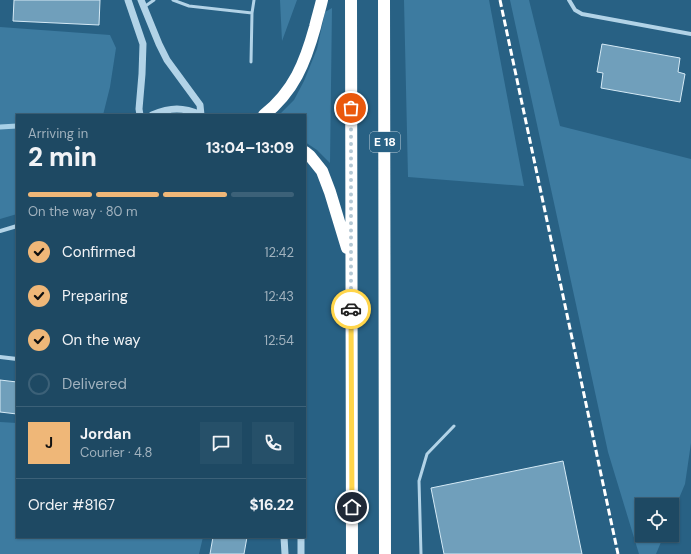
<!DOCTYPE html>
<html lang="en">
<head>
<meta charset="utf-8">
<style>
	:root { --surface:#1e4963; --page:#265069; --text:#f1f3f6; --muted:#a1b2be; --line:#3c6178; --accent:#efb778 }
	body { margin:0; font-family:"DM Sans",sans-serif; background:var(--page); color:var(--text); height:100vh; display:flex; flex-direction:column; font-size:15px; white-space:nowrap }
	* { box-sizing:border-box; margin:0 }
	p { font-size:13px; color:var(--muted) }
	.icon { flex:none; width:22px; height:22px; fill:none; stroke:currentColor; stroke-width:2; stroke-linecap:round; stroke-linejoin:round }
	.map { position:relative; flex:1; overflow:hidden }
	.drawer { position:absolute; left:16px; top:114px; width:290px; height:424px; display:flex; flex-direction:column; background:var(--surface); border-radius:0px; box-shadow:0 1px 3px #0004,0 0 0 1px var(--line) }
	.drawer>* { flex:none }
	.buttons { position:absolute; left:635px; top:498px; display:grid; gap:8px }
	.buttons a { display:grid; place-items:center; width:44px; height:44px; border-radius:0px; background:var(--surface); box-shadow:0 1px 3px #0004,0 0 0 1px var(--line); font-size:20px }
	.pin { position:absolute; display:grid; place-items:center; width:34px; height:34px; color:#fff; margin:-17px; border:2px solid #fff; border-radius:50%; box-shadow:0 1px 4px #0007 }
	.courier { position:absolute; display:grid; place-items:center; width:40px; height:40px; margin:-20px; border:3px solid #ffd54a; border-radius:50%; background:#fff; color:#222; box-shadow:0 1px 5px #0007 }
	.headline em { font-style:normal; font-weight:800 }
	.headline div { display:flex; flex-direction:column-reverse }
	.headline { display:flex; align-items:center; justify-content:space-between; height:68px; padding:0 12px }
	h1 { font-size:26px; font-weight:800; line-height:30px }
	.bar { display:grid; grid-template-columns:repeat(4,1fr); gap:6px 4px; align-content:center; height:48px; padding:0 12px }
	.bar i { height:5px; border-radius:3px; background:var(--line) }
	.bar .selected { background:var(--accent) }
	.bar p { grid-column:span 4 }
	.line { display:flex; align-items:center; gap:10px; padding:0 12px; border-top:1px solid var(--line) }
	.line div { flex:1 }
	.round { display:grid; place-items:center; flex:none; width:42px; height:42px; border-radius:0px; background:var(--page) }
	ol { padding:0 12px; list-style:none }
	li { display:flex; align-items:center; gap:12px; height:44px }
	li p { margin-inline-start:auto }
	li .icon { padding:4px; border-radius:50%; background:var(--accent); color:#111; stroke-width:4 }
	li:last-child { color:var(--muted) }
	li i { width:22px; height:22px; border:2px solid var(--line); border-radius:50% }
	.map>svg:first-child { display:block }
	.green { fill:#3d7ba0 }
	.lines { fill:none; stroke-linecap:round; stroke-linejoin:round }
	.stream { stroke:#a7d0e7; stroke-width:5 }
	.building { fill:#709fbb; stroke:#d5eaf6 }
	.service { stroke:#b2d3e7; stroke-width:3 }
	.minor { stroke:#b2d3e7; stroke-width:4 }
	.tertiary { stroke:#b2d3e7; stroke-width:7 }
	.motorway { stroke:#fff; stroke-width:12 }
	.rail { stroke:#fff; stroke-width:3; stroke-dasharray:7 3; stroke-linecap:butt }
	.done { stroke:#b4c8d4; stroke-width:4; stroke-dasharray:0 7.2 }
	.route { stroke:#ffd54a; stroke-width:5 }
	.labels { text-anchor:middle; stroke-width:4; stroke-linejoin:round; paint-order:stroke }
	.shield { fill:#286184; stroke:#bed0da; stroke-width:1 }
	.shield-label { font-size:12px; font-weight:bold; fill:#fff }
</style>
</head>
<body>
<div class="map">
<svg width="691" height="554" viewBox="0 0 691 554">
	<rect width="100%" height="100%" fill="#286184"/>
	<path class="green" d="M 280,0 L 297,0 L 282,41 Z
		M 404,0 L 489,0 L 524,186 L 408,177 Z
		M 510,0 L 529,0 L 560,126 L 691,159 L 691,443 L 685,484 L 672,515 L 672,505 L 642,505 L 642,535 L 664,535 L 656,554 L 639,554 L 608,452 Z
		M 332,8 L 330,163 L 317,150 L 305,142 L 305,115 L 279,115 L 294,100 L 304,81 L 317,49 L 325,12 Z
		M 0,27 L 110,35 L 116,48 L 110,87 L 103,115 L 17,115 L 17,214 L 0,219 Z
		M 0,422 L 17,423 L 17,537 L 203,537 L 199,554 L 0,554 Z"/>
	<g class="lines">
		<path class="stream" d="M 0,127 L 17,126"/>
	</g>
	<path class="building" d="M 14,0 L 100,0 L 99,25 L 13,21 Z
		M 602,44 L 680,58 L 678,72 L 685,74 L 680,102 L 601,88 L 603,73 L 597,72 Z
		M 0,380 L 17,382 L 17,414 L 0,412 Z
		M 563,461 L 582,554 L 444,554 L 431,488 Z
		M 213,537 L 247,537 L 244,554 L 210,554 Z"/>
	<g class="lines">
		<path class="service" d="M 173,0 L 189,6 L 252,13 L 254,0
			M 144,7 L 154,0
			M 251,62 L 252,13
			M 421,554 L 419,481 L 427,454 L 454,426"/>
		<path class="minor" d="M 569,0 L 575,10 L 582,14 L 691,34
			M 0,231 L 17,226
			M 0,357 L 17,359"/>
		<path class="tertiary" d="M 128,0 L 143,44 L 142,74 L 139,109 L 140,115
			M 141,0 L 159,44 L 167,60 L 200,105 L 201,115
			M 152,115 C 171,107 183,107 201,115
			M 284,537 L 285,554
			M 301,537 L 301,554"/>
		<path class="motorway" d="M 351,0 L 352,554
			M 384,0 L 385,554
			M 264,115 C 294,91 305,63 315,27 C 317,18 320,9 322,0
			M 305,152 L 310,156 L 322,171 L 330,192 L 347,248"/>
		<path class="rail" d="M 500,0 L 618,554"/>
	</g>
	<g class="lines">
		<path class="done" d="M 351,108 L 351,309"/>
		<path class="route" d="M 351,309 L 352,507"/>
	</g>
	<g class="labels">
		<rect class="shield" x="370" y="132" width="30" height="20" rx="3"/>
		<g class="shield-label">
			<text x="385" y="146">E 18</text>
		</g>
	</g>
</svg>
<div class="buttons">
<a><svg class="icon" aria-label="locate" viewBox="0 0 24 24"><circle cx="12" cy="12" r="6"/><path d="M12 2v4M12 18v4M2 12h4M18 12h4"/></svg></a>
</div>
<div class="pin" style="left:351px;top:108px;background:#ea580c"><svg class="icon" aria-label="bag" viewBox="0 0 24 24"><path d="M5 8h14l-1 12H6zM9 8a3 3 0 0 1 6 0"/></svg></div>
<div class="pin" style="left:352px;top:507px;background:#1f2937"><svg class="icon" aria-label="home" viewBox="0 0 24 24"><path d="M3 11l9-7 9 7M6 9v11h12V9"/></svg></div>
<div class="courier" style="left:351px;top:309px"><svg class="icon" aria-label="car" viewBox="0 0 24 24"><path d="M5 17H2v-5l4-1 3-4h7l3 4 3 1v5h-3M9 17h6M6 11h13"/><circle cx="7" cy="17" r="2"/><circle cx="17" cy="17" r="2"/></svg></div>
<section class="drawer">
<div class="headline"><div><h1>2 min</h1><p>Arriving in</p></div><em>13:04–13:09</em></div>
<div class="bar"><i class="selected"></i><i class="selected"></i><i class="selected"></i><i></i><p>On the way · 80 m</p></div>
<ol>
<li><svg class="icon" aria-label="check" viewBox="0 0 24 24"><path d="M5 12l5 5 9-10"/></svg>Confirmed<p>12:42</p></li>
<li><svg class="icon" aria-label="check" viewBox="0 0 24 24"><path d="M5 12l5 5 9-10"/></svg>Preparing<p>12:43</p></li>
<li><svg class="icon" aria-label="check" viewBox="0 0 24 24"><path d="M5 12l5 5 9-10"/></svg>On the way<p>12:54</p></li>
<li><i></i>Delivered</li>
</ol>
<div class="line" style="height:72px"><b class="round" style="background:var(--accent);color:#111">J</b><div><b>Jordan</b><p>Courier · 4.8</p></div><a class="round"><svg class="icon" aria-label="chat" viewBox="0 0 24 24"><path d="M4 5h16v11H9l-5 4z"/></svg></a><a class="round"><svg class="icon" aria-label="phone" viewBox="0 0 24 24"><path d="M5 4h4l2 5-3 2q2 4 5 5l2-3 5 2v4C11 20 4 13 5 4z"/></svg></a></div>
<div class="line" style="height:52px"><div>Order #8167</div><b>$16.22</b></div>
</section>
</div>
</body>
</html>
